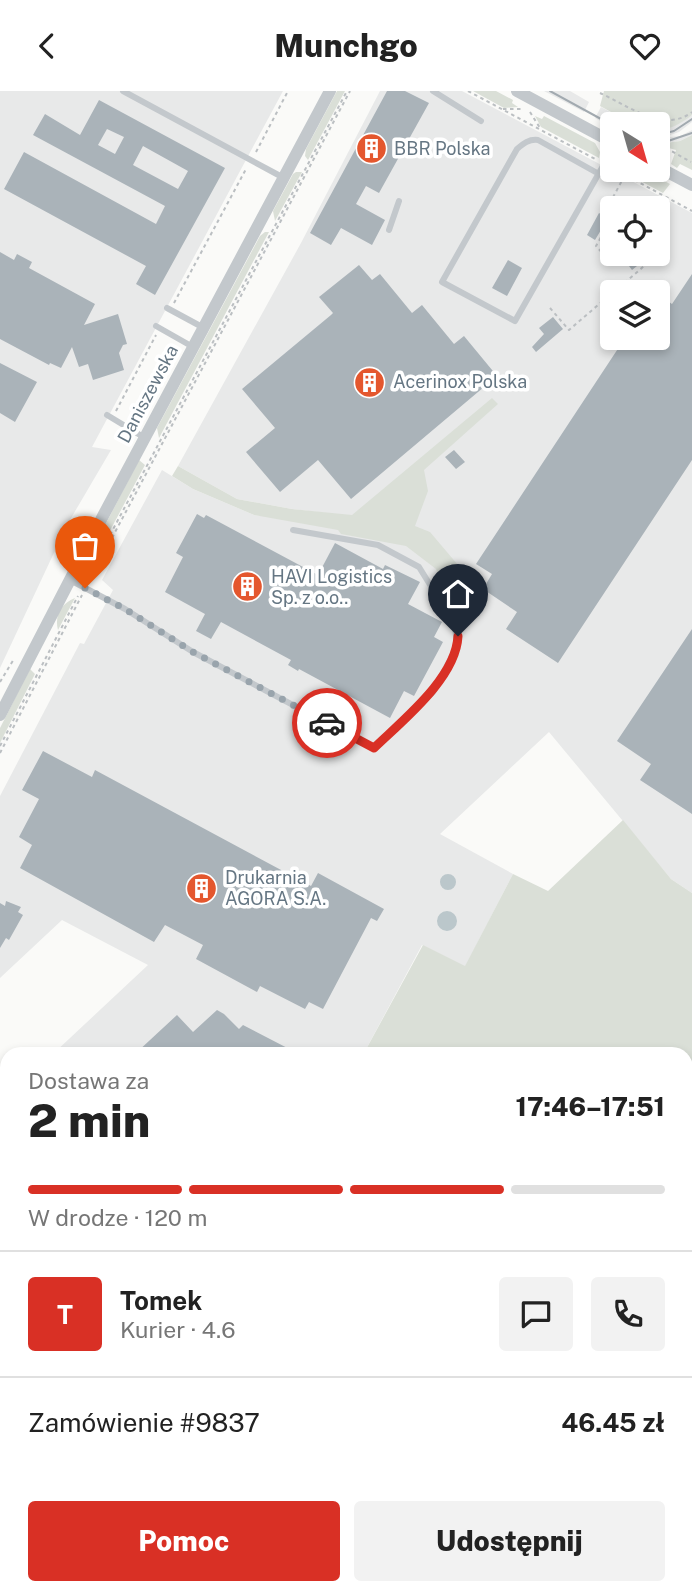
<!DOCTYPE html>
<html lang="pl">
<head>
<meta charset="utf-8">
<style>
	:root { --surface:#fff; --page:#f2f2f2; --text:#222; --muted:#767676; --line:#e0e0e0; --accent:#d93025 }
	body { margin:0; font-family:"Public Sans",sans-serif; background:var(--page); color:var(--text); height:100vh; display:flex; flex-direction:column; font-size:26px; white-space:nowrap }
	* { box-sizing:border-box; margin:0 }
	p { font-size:23px; color:var(--muted) }
	.icon { flex:none; width:38px; height:38px; fill:none; stroke:currentColor; stroke-width:2; stroke-linecap:round; stroke-linejoin:round }
	.map { position:relative; flex:1; overflow:hidden }
	.panel { position:absolute; left:0px; top:956px; width:693px; height:548px; display:flex; flex-direction:column; background:var(--surface); border-radius:21px 21px 0 0; box-shadow:0 4px 10px #0003 }
	.panel>* { flex:none }
	.needle { width:46px; rotate:143deg }
	.fabs { position:absolute; left:600px; top:21px; display:grid; gap:14px }
	.fabs a { display:grid; place-items:center; width:70px; height:70px; border-radius:7px; background:var(--surface); box-shadow:0 4px 10px #0003; font-size:35px }
	.pin { position:absolute; display:grid; place-items:center; width:60px; height:60px; color:#fff; margin:-72px -30px; border-radius:50% 50% 50% 0; rotate:-45deg; box-shadow:0 0 7px #0007 }
	.pin .icon { rotate:45deg }
	.courier { position:absolute; display:grid; place-items:center; width:70px; height:70px; margin:-35px; border:5px solid #d93025; border-radius:50%; background:#fff; color:#222; box-shadow:0 2px 9px #0007 }
	.summary em { font-style:normal; font-weight:800 }
	.summary div { display:flex; flex-direction:column-reverse }
	.summary { display:flex; align-items:center; justify-content:space-between; height:119px; padding:0 28px }
	h1 { font-size:46px; font-weight:800; line-height:52px }
	.bar { display:grid; grid-template-columns:repeat(4,1fr); gap:10px 7px; align-content:center; height:84px; padding:0 28px }
	.bar i { height:9px; border-radius:5px; background:var(--line) }
	.bar .on { background:var(--accent) }
	.bar p { grid-column:span 4 }
	.line { display:flex; align-items:center; gap:18px; padding:0 28px; border-top:2px solid var(--line) }
	.line div { flex:1 }
	.round { display:grid; place-items:center; flex:none; width:74px; height:74px; border-radius:7px; background:var(--page) }
	.action { display:flex; gap:14px; margin-top:auto; padding:14px 28px }
	.action a { flex:1; height:80px; border-radius:7px; background:var(--accent); color:#fff; font-size:28px; font-weight:800; line-height:80px; text-align:center }
	.action a+a { background:var(--page); color:var(--text) }
	header { display:flex; justify-content:space-between; align-items:center; height:91px; padding:0 28px; background:var(--surface); font-size:32px; font-weight:800 }
	.map>svg:first-child { display:block }
	.built { fill:#e8e9e9; fill-rule:evenodd }
	.green { fill:#dadfd7 }
	.water { fill:#bbc7cb }
	.building { fill:#aab3b9; fill-rule:evenodd }
	.lines { fill:none; stroke-linecap:round; stroke-linejoin:round }
	.path { stroke:#bbbfc2; stroke-width:2; stroke-dasharray:3.5 3.5; stroke-linecap:butt }
	.lane { stroke:#c3c8cc; stroke-width:6 }
	.street { stroke:#c3c8cc; stroke-width:12 }
	.tram { stroke:#a2aab0; stroke-width:2 }
	.done { stroke:#99a4ac; stroke-width:7; stroke-dasharray:0 12.6 }
	.route { stroke:#d93025; stroke-width:9 }
	.labels { text-anchor:middle; stroke-width:7; stroke-linejoin:round; paint-order:stroke }
	.poi-label { font-size:18px; fill:#657683; stroke:#fff; text-anchor:start }
	.street-label { font-size:18px; fill:#657683; stroke:#fff }
</style>
</head>
<body>
<header><svg class="icon" aria-label="back" viewBox="0 0 24 24"><path d="M15 5l-7 7 7 7"/></svg>Munchgo<svg class="icon" aria-label="heart" viewBox="0 0 24 24"><path d="M12 20l-8-8c-3-5 5-10 8-4 3-6 11-1 8 4z"/></svg></header>
<div class="map">
<svg width="692" height="1502" viewBox="0 0 692 1502">
	<rect width="100%" height="100%" fill="#fafaf8"/>
	<path class="built" d="M 0,0 L 283,0 L 92,356 L 111,359 L 67,434 L 0,577 Z
		M 380,0 L 462,0 L 692,122 L 692,802 L 671,788 L 549,641 L 440,743 L 513,783 L 465,876 L 422,854 L 364,962 L 54,962 L 148,874 L 62,829 L 0,887 L 0,705 L 80,552 L 84,553 L 113,499 L 102,489 L 162,379 L 193,398 L 254,424 L 273,426 L 351,425 L 292,418 L 237,408 L 178,375 L 301,152 ZM 612,117 L 658,117 L 658,163 L 612,163 ZM 612,201 L 658,201 L 658,247 L 612,247 Z
		M 544,0 L 570,0 L 589,11 L 584,21 Z
		M 601,16 L 633,33 L 612,33 L 612,37 L 595,27 Z
		M 692,24 L 692,31 L 679,41 L 661,47 L 680,45 L 692,39 L 692,44 L 680,50 L 658,53 L 658,40 L 672,36 Z"/>
	<path class="green" d="M 337,0 L 345,0 L 308,69 L 305,65 L 306,58 Z
		M 473,0 L 496,0 L 513,9 L 512,12 L 518,16 L 504,17 Z
		M 604,0 L 692,0 L 692,24 C 682,32 671,38 658,40 L 658,33 L 633,33 L 600,15 Z
		M 535,25 L 542,28 L 544,25 L 595,52 L 600,61 L 599,67 L 541,36 Z
		M 692,44 L 692,79 L 680,73 L 677,77 L 671,73 L 676,59 L 661,55 L 659,58 L 665,63 L 663,67 L 658,66 L 658,53 L 680,50 Z
		M 620,79 L 644,79 L 670,93 L 663,102 Z
		M 296,81 L 302,81 L 275,130 L 273,120 L 293,83 Z
		M 265,141 L 269,141 L 159,347 L 157,337 L 260,145 Z
		M 492,307 L 498,313 L 424,379 L 428,400 L 415,435 L 430,441 L 458,474 L 473,525 L 461,535 L 436,478 L 406,455 L 341,443 L 338,439 L 254,424 L 193,398 L 172,385 L 178,375 L 237,408 L 292,418 L 352,424 Z
		M 139,369 L 145,374 L 88,481 L 89,465 Z
		M 75,507 L 58,539 C 54,524 62,512 75,507 Z
		M 30,578 L 35,583 L 0,652 L 0,637 Z
		M 623,729 L 671,788 L 692,802 L 692,1502 L 491,1502 L 487,1496 L 686,1496 L 686,962 L 364,962 L 423,854 L 465,875 L 513,783 L 548,800 Z
		M 7,1131 L 7,1195 L 0,1202 L 0,1137 Z
		M 192,1496 L 237,1496 L 242,1502 L 186,1502 Z"/>
	<path class="water" d="M440 791a8 8 0 1 1 16 0a8 8 0 1 1-16 0Z
		M437 830a10 10 0 1 1 20 0a10 10 0 1 1-20 0Z"/>
	<path class="building" d="M 387,0 L 405,0 L 429,12 L 379,102 L 366,95 L 356,113 L 385,129 L 372,154 L 341,137 L 331,154 L 310,142 Z
		M 99,9 L 225,77 L 155,204 L 136,193 L 146,175 L 4,98 L 24,61 L 156,133 L 165,115 L 33,44 L 45,23 L 80,44 ZM 107,38 L 124,46 L 115,63 L 98,54 ZM 143,55 L 188,80 L 178,98 L 133,74 Z
		M 599,122 L 612,130 L 612,154 L 601,139 L 595,149 L 587,144 Z
		M 0,161 L 14,169 L 17,163 L 32,171 L 29,177 L 95,213 L 84,234 L 118,223 L 127,253 L 123,254 L 119,262 L 124,279 L 93,289 L 88,273 L 79,276 L 72,256 L 61,277 L 50,272 L 49,274 L 0,248 Z
		M 620,163 L 652,163 L 632,179 Z
		M 508,169 L 522,177 L 507,205 L 492,197 Z
		M 359,174 L 372,189 L 380,183 L 412,222 L 422,214 L 454,253 L 464,245 L 497,285 L 351,408 L 318,369 L 280,401 L 246,361 L 275,337 L 242,298 L 331,224 L 333,222 L 319,206 Z
		M 692,183 L 692,369 L 558,572 L 506,538 L 517,521 L 483,498 L 492,483 L 476,473 L 625,247 L 658,247 L 658,203 L 672,213 Z
		M 553,226 L 563,238 L 536,261 L 532,256 L 544,243 L 539,237 Z
		M 0,272 L 37,291 L 15,331 L 0,322 Z
		M 454,359 L 465,371 L 456,378 L 445,366 Z
		M 197,423 L 204,427 L 206,424 L 318,484 L 335,452 L 383,478 L 385,474 L 420,491 L 408,513 L 442,531 L 434,546 L 443,551 L 414,605 L 404,600 L 390,627 L 299,578 L 298,580 L 288,574 L 291,569 L 221,531 L 211,548 L 196,540 L 205,523 L 165,501 L 183,466 L 176,462 Z
		M 692,538 L 692,723 L 640,689 L 651,673 L 617,650 Z
		M 43,660 L 92,686 L 95,679 L 311,795 L 318,782 L 384,818 L 377,830 L 371,827 L 323,918 L 309,911 L 305,918 L 260,895 L 257,901 L 196,868 L 203,854 L 165,834 L 154,851 L 20,777 L 32,754 L 19,746 L 39,708 L 22,699 Z
		M 6,810 L 21,816 L 18,821 L 23,824 L 9,849 L 6,847 L 0,857 L 0,812 L 5,815 Z
		M 217,919 L 224,923 L 239,938 L 243,934 L 297,962 L 136,962 L 177,924 L 193,941 Z"/>
	<g class="lines">
		<path class="path" d="M 468,0 L 597,69
			M 600,2 C 627,14 664,43 692,21
			M 503,18 L 522,18
			M 530,21 L 540,37
			M 666,57 L 691,71
			M 256,61 L 288,0
			M 616,79 L 692,120
			M 612,133 L 609,131 L 611,127 L 604,123 L 625,84
			M 658,157 L 660,158 L 665,147
			M 606,166 L 596,155 L 609,132
			M 614,201 L 658,163
			M 174,212 L 246,78
			M 550,217 L 569,239 L 612,202
			M 116,320 L 156,244
			M 87,487 L 347,0
			M 89,490 L 350,0
			M 0,591 L 14,568
			M 0,655 L 78,505
			M 0,662 L 82,504"/>
		<path class="lane" d="M 123,0 L 284,87
			M 433,0 L 481,30
			M 599,83 L 538,49 C 529,48 524,52 517,58 L 442,191 L 515,230 L 603,75 L 612,58
			M 389,139 L 399,110
			M 167,217 L 204,237
			M 156,235 L 193,256
			M 107,324 L 145,347
			M 70,489 L 125,518 L 193,561 L 374,657 L 433,601 L 457,556 L 455,534 L 419,476 L 378,454 L 293,439
			M 0,1057 L 7,1050"/>
		<path class="street" d="M 517,0 L 612,51
			M 658,76 L 692,94
			M 0,624 L 103,425 L 330,0
			M 0,985 L 7,992
			M 0,1375 L 7,1369
			M 478,1496 L 484,1502"/>
		<path class="tram" d="M 550,0 L 612,34
			M 658,44 L 674,40 L 692,28
			M 668,50 L 692,42"/>
	</g>
	<g class="lines">
		<path class="done" d="M 85,497 L 125,518 L 193,561 L 327,632"/>
		<path class="route" d="M 327,632 L 374,657 C 403,629 456,587 458,545"/>
	</g>
	<defs>
		<symbol id="building-disc" viewBox="-11 -11 22 22"><circle r="9.5" fill="#e4572e" stroke="#fff"/><path d="M-4-6H4V6H1V3H-1V6H-4ZM-2.5-4.3h1.7v1.8h-1.7ZM.8-4.3h1.7v1.8H.8ZM-2.5-1h1.7V.8h-1.7ZM.8-1h1.7V.8H.8Z" fill="#fff"/></symbol>
	</defs>
	<g fill-rule="evenodd">
		<use href="#building-disc" x="354" y="40" width="35" height="35"/>
		<use href="#building-disc" x="352" y="274" width="35" height="35"/>
		<use href="#building-disc" x="230" y="478" width="35" height="35"/>
		<use href="#building-disc" x="184" y="780" width="35" height="35"/>
	</g>
	<g class="labels">
		<g class="poi-label">
			<text x="394" y="64">BBR Polska</text>
			<text x="393" y="297">Acerinox Polska</text>
			<text x="271" y="492">HAVI Logistics<tspan x="271" dy="21">Sp. z o.o..</tspan></text>
			<text x="225" y="793">Drukarnia<tspan x="225" dy="21">AGORA S.A.</tspan></text>
		</g>
		<g class="street-label">
			<text transform="translate(148 303) rotate(-62)" y="6">Daniszewska</text>
		</g>
	</g>
</svg>
<div class="fabs">
<a><svg class="needle" viewBox="-14 -14 28 28"><path d="M0-13l5 13h-10z" fill="#e53935"/><path d="M0 13l5-13h-10z" fill="#767676"/></svg></a>
<a><svg class="icon" aria-label="locate" viewBox="0 0 24 24"><circle cx="12" cy="12" r="6"/><path d="M12 2v4M12 18v4M2 12h4M18 12h4"/></svg></a>
<a><svg class="icon" aria-label="layers" viewBox="0 0 24 24"><path d="M12 4l9 5-9 5-9-5zM3 14l9 5 9-5"/></svg></a>
</div>
<div class="pin" style="left:85px;top:497px;background:#ea580c"><svg class="icon" aria-label="bag" viewBox="0 0 24 24"><path d="M5 8h14l-1 12H6zM9 8a3 3 0 0 1 6 0"/></svg></div>
<div class="pin" style="left:458px;top:545px;background:#1f2937"><svg class="icon" aria-label="home" viewBox="0 0 24 24"><path d="M3 11l9-7 9 7M6 9v11h12V9"/></svg></div>
<div class="courier" style="left:327px;top:632px"><svg class="icon" aria-label="car" viewBox="0 0 24 24"><path d="M5 17H2v-5l4-1 3-4h7l3 4 3 1v5h-3M9 17h6M6 11h13"/><circle cx="7" cy="17" r="2"/><circle cx="17" cy="17" r="2"/></svg></div>
<section class="panel">
<div class="summary"><div><h1>2 min</h1><p>Dostawa za</p></div><em>17:46–17:51</em></div>
<div class="bar"><i class="on"></i><i class="on"></i><i class="on"></i><i></i><p>W drodze · 120 m</p></div>
<div class="line" style="height:126px"><b class="round" style="background:var(--accent);color:#fff">T</b><div><b>Tomek</b><p>Kurier · 4.6</p></div><a class="round"><svg class="icon" aria-label="chat" viewBox="0 0 24 24"><path d="M4 5h16v11H9l-5 4z"/></svg></a><a class="round"><svg class="icon" aria-label="phone" viewBox="0 0 24 24"><path d="M5 4h4l2 5-3 2q2 4 5 5l2-3 5 2v4C11 20 4 13 5 4z"/></svg></a></div>
<div class="line" style="height:91px"><div>Zamówienie #9837</div><b>46.45 zł</b></div>
<div class="action"><a>Pomoc</a><a>Udostępnij</a></div>
</section>
</div>
</body>
</html>
